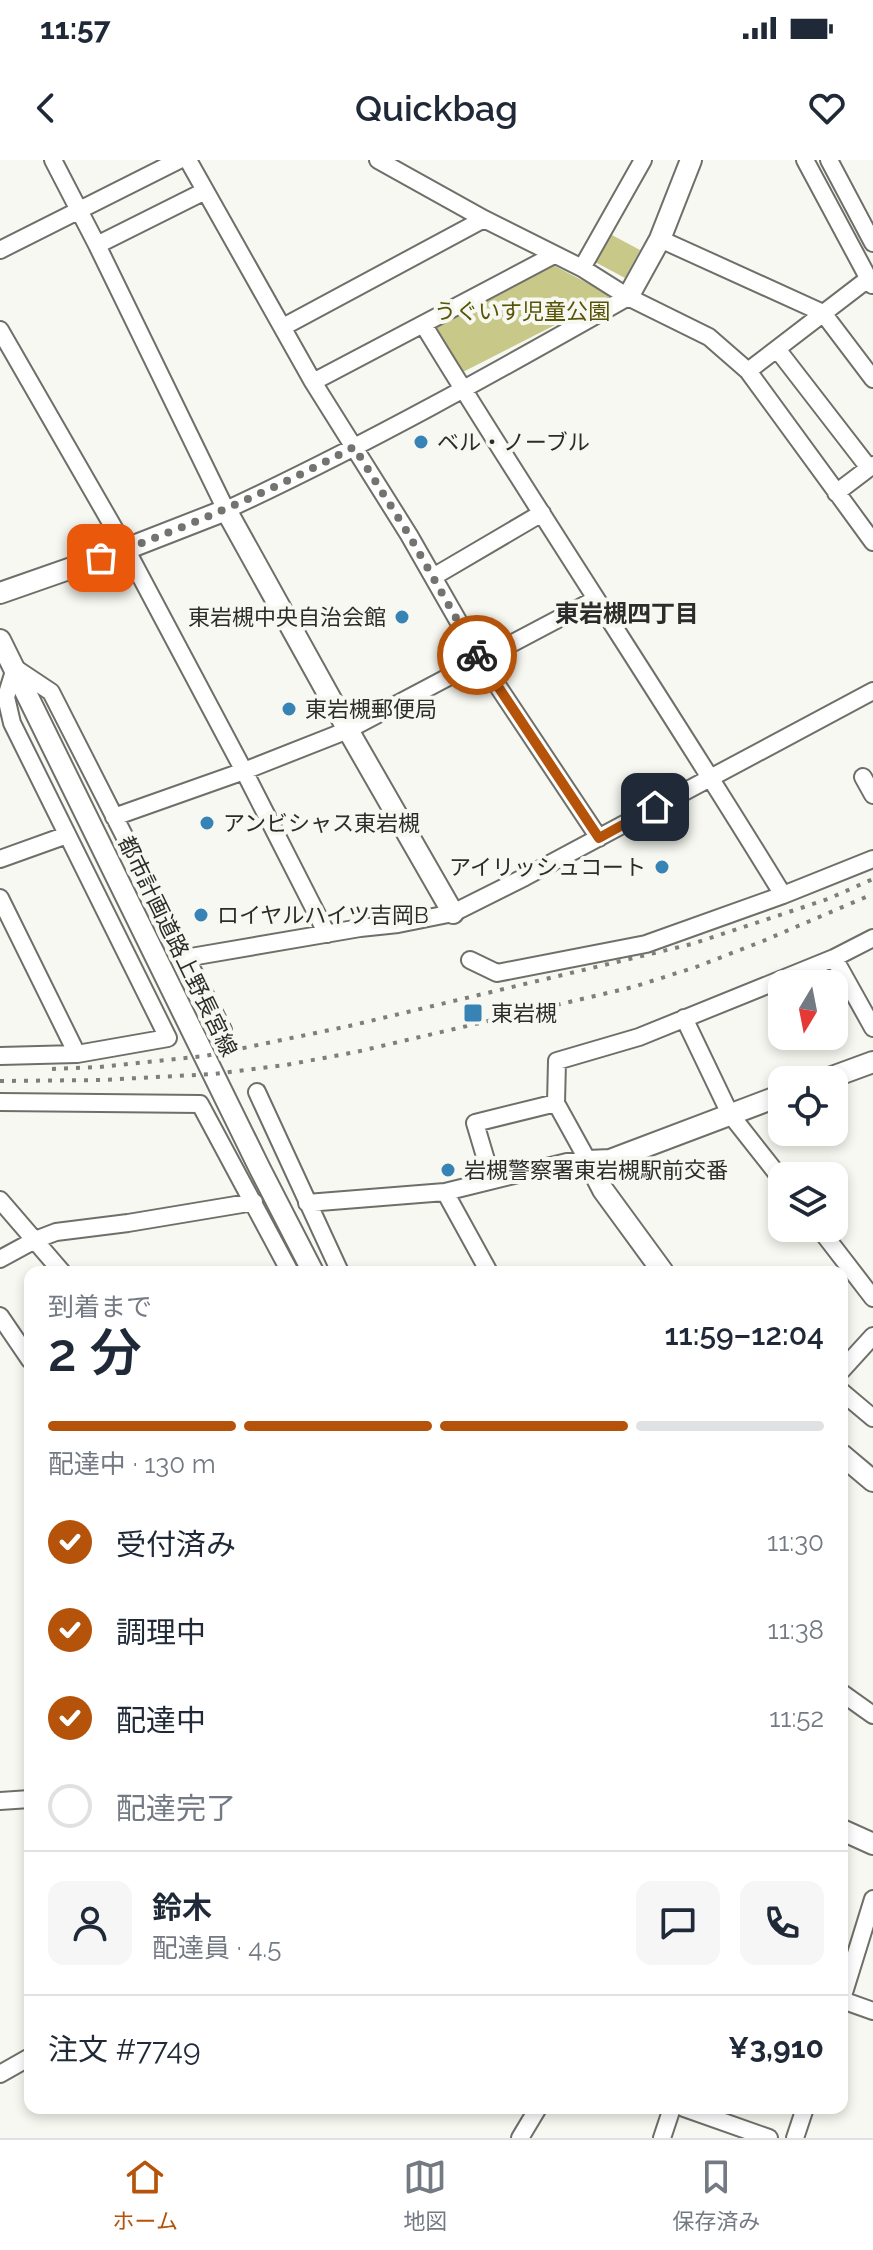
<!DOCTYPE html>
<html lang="ja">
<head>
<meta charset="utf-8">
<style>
	:root { --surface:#fff; --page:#f6f6f7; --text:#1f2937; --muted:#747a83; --line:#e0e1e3; --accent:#b45309 }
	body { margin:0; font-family:Raleway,"Noto Sans JP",sans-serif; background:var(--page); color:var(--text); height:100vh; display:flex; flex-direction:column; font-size:30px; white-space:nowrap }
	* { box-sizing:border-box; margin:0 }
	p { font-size:26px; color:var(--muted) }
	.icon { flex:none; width:44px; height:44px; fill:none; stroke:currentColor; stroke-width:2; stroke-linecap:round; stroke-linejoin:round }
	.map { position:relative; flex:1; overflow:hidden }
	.sheet { position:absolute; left:24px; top:1106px; width:824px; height:848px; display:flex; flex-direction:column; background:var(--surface); border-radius:16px; box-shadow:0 4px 12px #0003 }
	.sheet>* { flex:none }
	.needle { width:52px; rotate:190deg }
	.fabs { position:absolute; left:768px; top:810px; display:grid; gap:16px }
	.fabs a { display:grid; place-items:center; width:80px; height:80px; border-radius:16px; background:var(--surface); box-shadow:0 4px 12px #0003; font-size:40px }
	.pin { position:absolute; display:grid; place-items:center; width:68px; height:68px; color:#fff; margin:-34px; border-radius:16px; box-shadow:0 4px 12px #0006 }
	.courier { position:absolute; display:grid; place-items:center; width:80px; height:80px; margin:-40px; border:6px solid #b45309; border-radius:50%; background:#fff; color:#222; box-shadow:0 2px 10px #0007 }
	.summary em { font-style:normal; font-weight:600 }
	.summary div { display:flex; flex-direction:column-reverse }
	.summary { display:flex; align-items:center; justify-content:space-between; height:136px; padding:0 24px }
	h1 { font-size:52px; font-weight:600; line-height:60px }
	.bar { display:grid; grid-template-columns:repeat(4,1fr); gap:12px 8px; align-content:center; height:96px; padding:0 24px }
	.bar i { height:10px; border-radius:6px; background:var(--line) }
	.bar .selected { background:var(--accent) }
	.bar p { grid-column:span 4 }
	.line { display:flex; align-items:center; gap:20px; padding:0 24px; border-top:2px solid var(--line) }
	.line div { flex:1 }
	.round { display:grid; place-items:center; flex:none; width:84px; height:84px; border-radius:16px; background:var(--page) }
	ol { padding:0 24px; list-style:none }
	li { display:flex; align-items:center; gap:24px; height:88px }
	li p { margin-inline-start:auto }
	li .icon { padding:8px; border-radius:50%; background:var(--accent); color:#fff; stroke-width:4 }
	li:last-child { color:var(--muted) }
	li i { width:44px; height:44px; border:4px solid var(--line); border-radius:50% }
	.status { display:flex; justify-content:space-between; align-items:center; height:56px; padding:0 40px; background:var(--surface); direction:ltr }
	.status svg { height:22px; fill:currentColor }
	header { display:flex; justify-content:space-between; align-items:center; height:104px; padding:0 24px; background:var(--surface); font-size:36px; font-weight:600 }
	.menu { display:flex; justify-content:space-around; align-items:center; height:112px; border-top:2px solid var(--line); background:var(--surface); font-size:22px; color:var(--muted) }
	.menu a { display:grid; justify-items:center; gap:4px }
	.menu .selected { color:var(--accent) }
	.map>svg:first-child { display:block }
	.green { fill:#c8c889 }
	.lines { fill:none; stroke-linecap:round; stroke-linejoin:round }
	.minor-casing { stroke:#6f6f6a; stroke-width:20 }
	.tertiary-casing { stroke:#6f6f6a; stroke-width:24 }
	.minor { stroke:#fff; stroke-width:16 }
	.tertiary { stroke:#fff; stroke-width:20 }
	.rail { stroke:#7e7e7a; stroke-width:4; stroke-dasharray:4 8; stroke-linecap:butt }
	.done { stroke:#737370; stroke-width:8; stroke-dasharray:0 14.4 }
	.route { stroke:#b45309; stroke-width:10 }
	.poi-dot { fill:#3883b6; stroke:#f8f8f2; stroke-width:3 }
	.labels { text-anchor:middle; stroke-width:8; stroke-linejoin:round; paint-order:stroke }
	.park-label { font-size:22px; fill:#565406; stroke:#f8f8f2 }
	.poi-label { font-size:22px; fill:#2c2c2a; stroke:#f8f8f2; text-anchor:start }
	.street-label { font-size:22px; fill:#2c2c2a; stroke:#f8f8f2 }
	.neighbourhood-label { font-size:24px; font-weight:bold; fill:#2c2c2a; stroke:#f8f8f2 }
</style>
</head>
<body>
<div class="status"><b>11:57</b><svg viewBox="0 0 49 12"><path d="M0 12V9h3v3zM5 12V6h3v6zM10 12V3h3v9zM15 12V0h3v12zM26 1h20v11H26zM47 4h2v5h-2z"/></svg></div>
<header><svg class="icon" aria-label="back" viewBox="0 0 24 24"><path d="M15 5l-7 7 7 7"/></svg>Quickbag<svg class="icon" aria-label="heart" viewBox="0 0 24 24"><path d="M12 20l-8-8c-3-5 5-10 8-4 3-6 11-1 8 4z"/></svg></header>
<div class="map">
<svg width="873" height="1978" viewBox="0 0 873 1978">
	<rect width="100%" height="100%" fill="#f8f8f2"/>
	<path class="green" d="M 610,74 L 640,90 L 625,118 L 595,102 Z
		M 553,105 L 608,134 L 608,138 L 459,214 L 431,172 L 435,166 Z"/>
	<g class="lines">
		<defs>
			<path id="minor" d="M 53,0 L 97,85 L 226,350 C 364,286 496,212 628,137
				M 188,0 L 313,222 L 409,375 L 481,501 L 599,678
				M 378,0 L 484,59 L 582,108 L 628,137 L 709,177 L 748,211 L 873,382
				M 805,0 L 872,125
				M 829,0 L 873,83
				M 660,79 L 823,153 L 873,219
				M 97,85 L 205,31
				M 0,90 L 179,0
				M 582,108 L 643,0
				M 423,164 C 540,356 666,543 783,735 L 873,699
				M 283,167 L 484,59
				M 0,170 L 126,389 L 244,611 L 327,774
				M 777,189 L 869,308
				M 748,211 L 868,119
				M 313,222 L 554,95
				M 836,333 L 873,305
				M 433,417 L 542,353
				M 863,617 L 873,635
				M 114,657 L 244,611 L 348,570 L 596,439
				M 0,699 L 67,675
				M 0,738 L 77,894
				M 185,798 L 360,768 L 398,764 L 453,753 L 525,717 L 873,531
				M 834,798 L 873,868
				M 470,800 L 497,813 L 646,784 L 783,735
				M 684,858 L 730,954 L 782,1020
				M 0,896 L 77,894 L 168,878 L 12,563 L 6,537 L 15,508 L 51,532 L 223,870
				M 257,932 L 340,1112
				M 0,942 L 200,944 L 290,1112
				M 492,1020 L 475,963 L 556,943
				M 445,1032 L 489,1112
				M 0,1040 L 62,1112
				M 307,1043 L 445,1032 L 567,1002 L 588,1001 L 556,943 L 557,901 L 639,877 L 834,798 L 873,778
				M 819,1068 L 873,1138
				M 0,1099 L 35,1080 L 56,1072 L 128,1063 L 254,1042
				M 0,1156 L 30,1200
				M 842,1210 L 873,1176
				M 842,1232 L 873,1258
				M 842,1533 L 873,1555
				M 0,1641 L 30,1639
				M 842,1839 L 873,1739
				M 842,1840 L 873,1851
				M 0,1914 L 30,1897
				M 684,1948 L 769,1978
				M 520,1978 L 538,1948
				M 662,1978 L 672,1948
				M 795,1978 L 805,1948"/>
			<path id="tertiary" d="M 628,137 L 660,79 L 691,0
				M 0,433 L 126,389 L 226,350 L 348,570 L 453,753
				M 0,480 L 260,1009 L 313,1112
				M 824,920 L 873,902
				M 663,1112 L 603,1030 L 588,1001 L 610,1000 L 782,935
				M 842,1295 L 873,1321
				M 842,1670 L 873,1684"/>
		</defs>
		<use href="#minor" class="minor-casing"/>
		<use href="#tertiary" class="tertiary-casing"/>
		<use href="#minor" class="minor"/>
		<use href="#tertiary" class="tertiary"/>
		<path class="rail" d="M 52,909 L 100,907 L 205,896 L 349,866 L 692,784 L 828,739 L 873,719
			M 0,921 L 101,920 L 214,914 L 286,905 L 356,892 L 633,827 L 696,807 L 763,781 L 873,734"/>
	</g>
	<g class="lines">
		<path class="done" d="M 101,398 C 190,366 271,331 354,287 L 409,375 L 477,495"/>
		<path class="route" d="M 477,495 L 599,678 L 655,647"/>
	</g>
	<g class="poi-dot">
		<circle cx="421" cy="282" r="8"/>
		<circle cx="402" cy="457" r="8"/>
		<circle cx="289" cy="549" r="8"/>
		<circle cx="207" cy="663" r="8"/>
		<circle cx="662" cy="707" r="8"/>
		<circle cx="201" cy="755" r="8"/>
		<rect x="463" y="843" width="20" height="20" rx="4"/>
		<circle cx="448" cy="1010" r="8"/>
	</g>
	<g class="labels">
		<g class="park-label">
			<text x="522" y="159">うぐいす児童公園</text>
		</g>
		<g class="poi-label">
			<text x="437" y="290">ベル・ノーブル</text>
			<text x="386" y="465" text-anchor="end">東岩槻中央自治会館</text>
			<text x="305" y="557">東岩槻郵便局</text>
			<text x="223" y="671">アンビシャス東岩槻</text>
			<text x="646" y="715" text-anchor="end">アイリッシュコート</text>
			<text x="217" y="763">ロイヤルハイツ吉岡B</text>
			<text x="491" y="861">東岩槻</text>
			<text x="464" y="1018">岩槻警察署東岩槻駅前交番</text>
		</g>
		<g class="street-label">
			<text transform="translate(178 786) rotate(64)" y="8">都市計画道路上野長宮線</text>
		</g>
		<g class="neighbourhood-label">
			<text x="627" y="462">東岩槻四丁目</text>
		</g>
	</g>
</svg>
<div class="fabs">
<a><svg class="needle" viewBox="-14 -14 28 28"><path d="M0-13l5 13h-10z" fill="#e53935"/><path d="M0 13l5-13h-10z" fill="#747a83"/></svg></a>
<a><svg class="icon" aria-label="locate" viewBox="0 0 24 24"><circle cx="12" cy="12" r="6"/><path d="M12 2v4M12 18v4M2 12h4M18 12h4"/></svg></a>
<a><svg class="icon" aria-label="layers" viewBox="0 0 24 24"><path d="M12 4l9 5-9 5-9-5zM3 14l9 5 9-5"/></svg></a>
</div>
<div class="pin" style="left:101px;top:398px;background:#ea580c"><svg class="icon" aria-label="bag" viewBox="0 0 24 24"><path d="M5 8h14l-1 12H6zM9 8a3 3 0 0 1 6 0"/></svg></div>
<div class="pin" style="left:655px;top:647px;background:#1f2937"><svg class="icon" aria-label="home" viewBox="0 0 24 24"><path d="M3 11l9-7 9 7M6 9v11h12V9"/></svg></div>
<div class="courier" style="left:477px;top:495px"><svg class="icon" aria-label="bike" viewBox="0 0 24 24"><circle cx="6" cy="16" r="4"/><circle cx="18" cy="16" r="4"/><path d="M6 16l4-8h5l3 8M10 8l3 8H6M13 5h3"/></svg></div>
<section class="sheet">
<div class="summary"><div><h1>2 分</h1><p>到着まで</p></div><em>11:59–12:04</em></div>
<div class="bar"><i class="selected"></i><i class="selected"></i><i class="selected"></i><i></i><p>配達中 · 130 m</p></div>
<ol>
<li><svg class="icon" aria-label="check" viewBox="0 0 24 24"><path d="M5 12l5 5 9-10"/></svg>受付済み<p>11:30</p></li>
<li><svg class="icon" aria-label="check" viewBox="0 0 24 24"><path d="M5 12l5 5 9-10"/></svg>調理中<p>11:38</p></li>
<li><svg class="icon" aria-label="check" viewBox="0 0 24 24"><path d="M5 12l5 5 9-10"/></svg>配達中<p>11:52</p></li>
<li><i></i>配達完了</li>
</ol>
<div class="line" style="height:144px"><a class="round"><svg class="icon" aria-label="person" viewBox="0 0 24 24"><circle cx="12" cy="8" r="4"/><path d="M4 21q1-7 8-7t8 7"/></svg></a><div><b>鈴木</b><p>配達員 · 4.5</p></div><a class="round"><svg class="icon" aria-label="chat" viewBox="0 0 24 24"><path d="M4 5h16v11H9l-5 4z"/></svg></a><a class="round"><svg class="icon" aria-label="phone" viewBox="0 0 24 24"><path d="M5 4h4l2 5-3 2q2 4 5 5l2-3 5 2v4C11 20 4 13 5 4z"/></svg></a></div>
<div class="line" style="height:104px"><div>注文 #7749</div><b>¥3,910</b></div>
</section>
</div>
<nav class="menu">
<a class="selected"><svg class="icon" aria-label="home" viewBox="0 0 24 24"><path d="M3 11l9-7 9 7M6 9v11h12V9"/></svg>ホーム</a>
<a><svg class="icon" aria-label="map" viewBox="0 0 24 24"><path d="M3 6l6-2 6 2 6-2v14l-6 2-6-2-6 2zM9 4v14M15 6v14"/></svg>地図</a>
<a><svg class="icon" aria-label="saved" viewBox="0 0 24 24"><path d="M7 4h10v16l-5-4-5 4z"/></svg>保存済み</a>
</nav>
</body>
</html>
